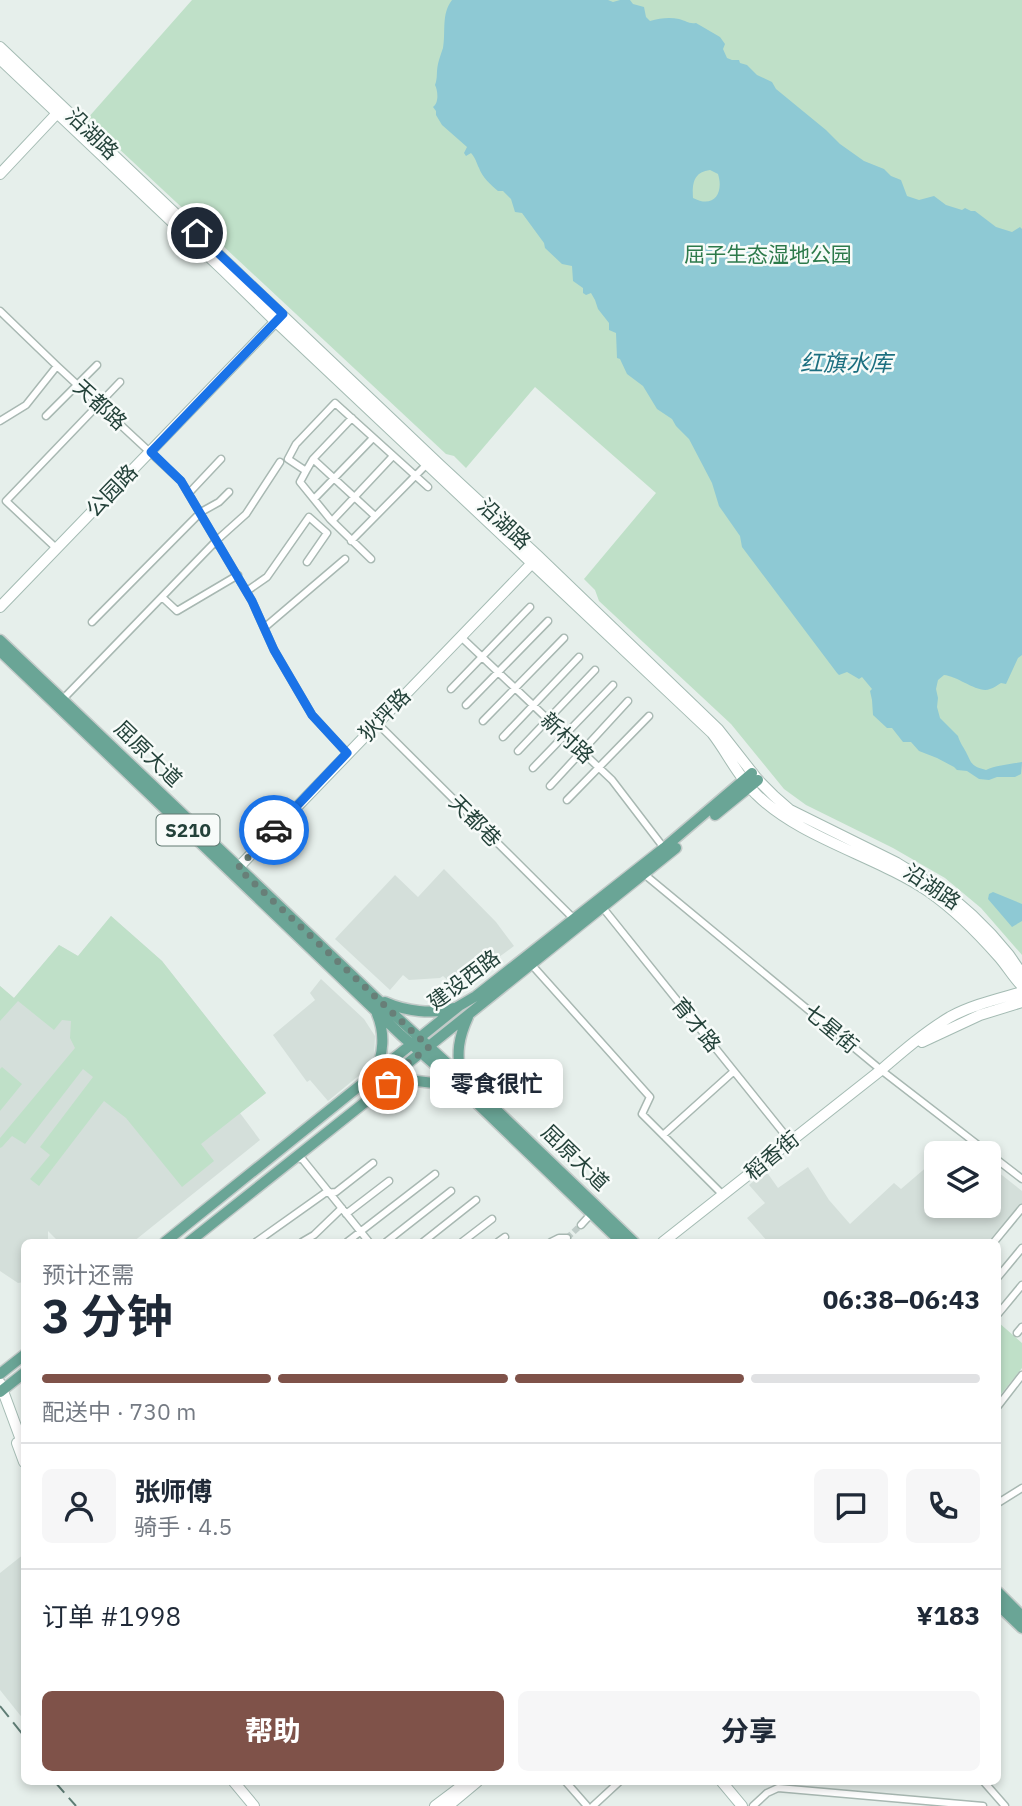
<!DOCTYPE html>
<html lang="zh">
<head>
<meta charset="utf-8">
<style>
	:root { --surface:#fff; --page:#f6f6f7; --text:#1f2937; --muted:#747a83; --line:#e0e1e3; --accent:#7f5249 }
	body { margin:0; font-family:"IBM Plex Sans","Noto Sans SC",sans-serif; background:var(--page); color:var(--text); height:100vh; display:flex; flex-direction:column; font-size:26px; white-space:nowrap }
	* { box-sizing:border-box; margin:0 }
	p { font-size:23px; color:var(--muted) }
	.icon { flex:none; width:38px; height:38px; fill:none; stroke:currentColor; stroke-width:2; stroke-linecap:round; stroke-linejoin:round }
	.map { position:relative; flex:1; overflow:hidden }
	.details { position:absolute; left:21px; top:1239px; width:980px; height:546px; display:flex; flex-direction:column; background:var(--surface); border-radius:10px; box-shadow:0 4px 10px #0003 }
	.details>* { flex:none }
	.controls { position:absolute; left:924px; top:1141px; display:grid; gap:14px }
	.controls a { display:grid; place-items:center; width:77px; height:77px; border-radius:10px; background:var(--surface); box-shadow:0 4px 10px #0003; font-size:35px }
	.pin { position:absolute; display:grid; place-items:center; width:60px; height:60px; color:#fff; margin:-30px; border:4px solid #fff; border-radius:50%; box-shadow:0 2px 7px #0007 }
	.courier { position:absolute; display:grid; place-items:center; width:70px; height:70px; margin:-35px; border:5px solid #1a73e8; border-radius:50%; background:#fff; color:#222; box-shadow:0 2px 9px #0007 }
	.bubble { position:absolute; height:49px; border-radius:10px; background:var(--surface); box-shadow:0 4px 10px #0003; font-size:23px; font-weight:700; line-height:49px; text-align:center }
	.summary em { font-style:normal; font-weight:700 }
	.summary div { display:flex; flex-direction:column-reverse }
	.summary { display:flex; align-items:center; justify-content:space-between; height:119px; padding:0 21px }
	h1 { font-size:46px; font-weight:700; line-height:52px }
	.bar { display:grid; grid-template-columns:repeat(4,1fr); gap:10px 7px; align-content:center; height:84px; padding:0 21px }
	.bar i { height:9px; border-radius:5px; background:var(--line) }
	.bar .current { background:var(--accent) }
	.bar p { grid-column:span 4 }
	.line { display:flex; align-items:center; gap:18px; padding:0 21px; border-top:2px solid var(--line) }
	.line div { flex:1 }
	.round { display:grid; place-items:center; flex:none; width:74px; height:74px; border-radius:10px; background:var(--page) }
	.cta { display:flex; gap:14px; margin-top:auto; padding:14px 21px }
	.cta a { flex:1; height:80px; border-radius:10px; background:var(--accent); color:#fff; font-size:28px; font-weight:700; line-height:80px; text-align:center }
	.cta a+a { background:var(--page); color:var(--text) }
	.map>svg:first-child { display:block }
	.built { fill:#d4dfda }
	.green { fill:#bfe0c8 }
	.water { fill:#8ec9d4; fill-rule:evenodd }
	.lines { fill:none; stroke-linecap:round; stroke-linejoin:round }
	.street-tunnel { stroke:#bfccc8; stroke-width:6; stroke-dasharray:6 3; stroke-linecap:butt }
	.street-casing { stroke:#a8b8b2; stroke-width:9 }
	.secondary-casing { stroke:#a4bbb3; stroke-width:12 }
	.primary-casing { stroke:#c2cac8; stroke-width:13 }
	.street { stroke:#fff; stroke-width:6 }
	.secondary { stroke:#fff; stroke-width:10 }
	.primary { stroke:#6aa596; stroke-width:10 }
	.rail { stroke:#5f7d75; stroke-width:2; stroke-dasharray:14 7; stroke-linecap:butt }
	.done { stroke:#687f78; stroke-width:7; stroke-dasharray:0 12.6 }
	.route { stroke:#1a73e8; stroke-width:9 }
	.labels { text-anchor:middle; stroke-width:5; stroke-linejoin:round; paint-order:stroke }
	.shield { fill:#f7fbf9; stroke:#637a73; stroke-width:2 }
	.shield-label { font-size:19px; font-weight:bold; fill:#24423a }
	.street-label { font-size:21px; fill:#24423a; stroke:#f7fbf9 }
	.park-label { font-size:21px; fill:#2d7a4b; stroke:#f7fbf9 }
	.water-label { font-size:23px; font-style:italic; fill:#1c6f80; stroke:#f7fbf9 }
</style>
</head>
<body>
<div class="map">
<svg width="1022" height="1806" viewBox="0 0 1022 1806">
	<rect width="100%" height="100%" fill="#e6efeb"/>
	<path class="built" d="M 444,869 L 496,922 L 514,946 L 462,984 L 453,985 L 443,976 L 440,978 L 409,980 L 403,975 L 390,990 L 335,939 L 395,875 L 418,897 Z
		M 111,916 L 162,961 L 266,1093 L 240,1113 L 260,1140 L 133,1242 L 59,1242 L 48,1231 L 48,1242 L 24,1242 L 24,1282 L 18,1283 L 0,1271 L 0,986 L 14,998 L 59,945 L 78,956 Z
		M 321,979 L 364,1019 L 375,1036 L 374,1058 L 368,1068 L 328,1101 L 310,1080 L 307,1082 L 273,1035 L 315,1000 L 310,993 Z
		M 936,1159 L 936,1206 L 989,1206 L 989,1165 L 1022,1191 L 1022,1204 L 988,1242 L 768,1242 L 747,1218 L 765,1203 L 749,1185 L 766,1171 L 778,1188 L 808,1167 L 829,1200 L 850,1224 L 894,1183 L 901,1189 Z
		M 24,1554 L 24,1720 L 0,1690 L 0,1573 Z"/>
	<path class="green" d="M 192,0 L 1022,0 L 1022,955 L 981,908 L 945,878 L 893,848 L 806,805 L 784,789 L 731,724 L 599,601 L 595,590 L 584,579 L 656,493 L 535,387 L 466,468 L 454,456 L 446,454 L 87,119 Z
		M 111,916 L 162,961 L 266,1093 L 201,1144 L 214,1161 L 182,1187 L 126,1118 L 104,1101 L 39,1186 L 30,1179 L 50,1155 L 40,1147 L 93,1077 L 83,1069 L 25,1144 L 12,1136 L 2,1147 L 0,1148 L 0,1138 L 75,1048 L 70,1038 L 71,1021 L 62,1020 L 54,1030 L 18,1001 L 0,1021 L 0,986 L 14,998 L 59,945 L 78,956 Z
		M 2,1067 L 22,1084 L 0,1111 L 0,1069 Z
		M 998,1322 L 1022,1343 L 1022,1368 L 998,1398 Z"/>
	<path class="water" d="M 452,0 L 608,0 L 613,2 L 620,0 L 630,0 L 633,4 L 644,7 L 646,17 L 650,21 C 660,18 670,17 679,19 C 687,21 688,24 696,23 L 720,37 L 725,44 L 723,49 L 727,58 L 732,60 L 739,60 L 740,63 L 747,65 L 757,75 L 772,82 L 776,89 L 826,130 L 840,144 L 864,161 L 884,169 L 891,176 L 901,180 L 907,196 L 919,200 L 934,196 L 946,205 L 962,210 L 965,208 L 971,211 L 975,211 L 996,227 L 1012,232 L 1020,227 L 1022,229 L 1022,655 L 1018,658 L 1006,684 L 1001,683 C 997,685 994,688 990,689 C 978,694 958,676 944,675 L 938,680 L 936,689 L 938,698 L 937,707 L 940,718 L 958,736 C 960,743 963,746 966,752 C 972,764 971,766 986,770 C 996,765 1010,764 1022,762 L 1021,774 L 1015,777 L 997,777 L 989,780 L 979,779 L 967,771 L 957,770 L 954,767 L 937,758 L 919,751 L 911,742 L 903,742 L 892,728 L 887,728 L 873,715 L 872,700 L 870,691 L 872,689 L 862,677 L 859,679 L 847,672 L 839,675 L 837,673 L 742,547 L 740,536 L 719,506 L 712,483 L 689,439 L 676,426 L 672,419 L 657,409 L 643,386 L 627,374 L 620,359 L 617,358 L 616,333 L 609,330 L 609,323 L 598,309 L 595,300 L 591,293 L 586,295 L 583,293 L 583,288 L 573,281 L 572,266 L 562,264 L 545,248 L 544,243 L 522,213 L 515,212 L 511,199 L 503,191 L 498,191 C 491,185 482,177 479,168 C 476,162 476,159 471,153 L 466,156 L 464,153 L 467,147 L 442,125 L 436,115 L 436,111 L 433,107 C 439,103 438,91 435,85 C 438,77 436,73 438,64 C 439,59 441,54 443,48 C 446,32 441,14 452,0 ZM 710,170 L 718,174 C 724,193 714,209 693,198 C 692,183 694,172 710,170 Z
		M 993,892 L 1022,904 L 1022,921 L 1012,927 L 988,899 L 989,894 Z"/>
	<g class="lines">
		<path class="street-tunnel" d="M 567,1238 L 581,1225"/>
		<defs>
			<path id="street" d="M 0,311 L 57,366 L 181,481 L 252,601 L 274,650 L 312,715 L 347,753
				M 46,416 L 97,365
				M 0,421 L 26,405 L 57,366
				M 313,459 L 375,516
				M 306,471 L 313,459 L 352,418
				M 189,493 L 221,459
				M 314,499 L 373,438
				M 332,521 L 393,456
				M 351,541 L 427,464
				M 56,548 L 6,501 L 120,382
				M 371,559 L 330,519 L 300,482 L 306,471 L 288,459 L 296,444 L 335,403 L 428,487
				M 247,591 L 267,577 L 309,517 L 327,533 L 307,562
				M 162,597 L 177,611 L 238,575
				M 92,622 L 201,512 L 219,502 L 229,492
				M 264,628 L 345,559
				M 460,636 L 612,780 L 664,848
				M 451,689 L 530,607
				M 63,699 L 217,540 L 246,514 L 280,462
				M 466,705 L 548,621
				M 483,721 L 564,638
				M 377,723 L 574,919
				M 503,737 L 579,657
				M 518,751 L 595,670
				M 533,768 L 613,685
				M 550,786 L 628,701
				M 567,800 L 649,716
				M 644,874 L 881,1070 L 1022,1179
				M 603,908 L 790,1141
				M 531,964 L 650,1097 L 642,1114 L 723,1195
				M 663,1135 L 733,1072
				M 296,1157 L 303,1160 L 369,1242
				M 346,1214 L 389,1181
				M 581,1225 L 591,1214
				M 256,1242 L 325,1193 L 336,1192 L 373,1163
				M 302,1242 L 314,1235 L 342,1208
				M 347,1242 L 435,1174
				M 386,1242 L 451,1191
				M 423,1242 L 476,1200
				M 462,1242 L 492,1219
				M 498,1242 L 505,1237
				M 551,1242 L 559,1238 L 567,1238
				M 994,1242 L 1022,1208
				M 998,1277 L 1022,1248
				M 998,1314 L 1022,1285
				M 1017,1333 L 1022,1327
				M 998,1406 L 1022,1375
				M 998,1503 L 1022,1488
				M 566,1782 L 587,1806
				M 984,1782 L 1005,1806
				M 593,1806 L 619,1782
				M 753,1806 L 767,1793 L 778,1788 L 983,1806"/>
			<path id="secondary" d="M 0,47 L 440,465 L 538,556 L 718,729 L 758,780 L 774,796 L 790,810 L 897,863 L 949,895 L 972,915 L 991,934 L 1009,955 L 1022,974
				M 0,59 L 224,271 L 275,321 L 712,733 C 727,752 738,777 756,794 C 800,838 876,856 928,891 C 954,909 978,933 999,957 C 1007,966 1013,977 1022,986
				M 0,174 L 62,108
				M 0,607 L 279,318
				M 235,871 L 536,559
				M 922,1042 L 980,1015 L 1022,1002
				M 663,1242 L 881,1070 C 903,1051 925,1032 950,1017 C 972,1005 998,999 1022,992
				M 0,1383 L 24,1448
				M 17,1443 L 24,1462
				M 234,1782 L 254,1806
				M 722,1782 L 742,1806
				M 435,1806 L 467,1782
				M 448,1806 L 477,1782"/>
			<path id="primary" d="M 0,640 L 376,998 L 460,1075 L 634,1242
				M 0,651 L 401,1035 L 459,1086 L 621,1242
				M 715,815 L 758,780
				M 385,1002 C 405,1011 433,1015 454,1008
				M 374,1073 C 384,1055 385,1033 377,1014
				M 460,1075 C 457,1052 458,1039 468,1017
				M 388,1084 L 409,1080 L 458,1086
				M 165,1242 L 459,1006 L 476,996 L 664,848 L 752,773
				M 189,1242 L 388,1084 L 408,1063 L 676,848
				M 0,1374 L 24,1355
				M 0,1392 L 24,1373
				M 998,1592 L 1022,1616
				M 998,1605 L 1022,1628"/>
		</defs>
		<use href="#street" class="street-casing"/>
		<use href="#secondary" class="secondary-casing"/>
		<use href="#primary" class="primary-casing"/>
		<use href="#street" class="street"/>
		<use href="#secondary" class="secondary"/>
		<use href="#primary" class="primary"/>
		<path class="rail" d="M 0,1706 L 24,1736
			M 55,1782 L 76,1806"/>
	</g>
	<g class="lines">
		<path class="done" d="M 274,830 L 238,868 L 429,1047 L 408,1063 L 388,1084"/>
		<path class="route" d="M 197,233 L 283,314 L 151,452 L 181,481 L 252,601 L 274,650 L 312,715 L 347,753 L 274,830"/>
	</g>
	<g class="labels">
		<rect class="shield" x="156.5" y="814.5" width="63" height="31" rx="5"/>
		<g class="shield-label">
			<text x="188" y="837">S210</text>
		</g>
		<g class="street-label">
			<text transform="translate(92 134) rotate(44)" y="7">沿湖路</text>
			<text transform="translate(100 405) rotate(42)" y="7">天都路</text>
			<text transform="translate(112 491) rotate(-46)" y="7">公园路</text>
			<text transform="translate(504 524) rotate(43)" y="7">沿湖路</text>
			<text transform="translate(385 715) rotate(-46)" y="7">狄坪路</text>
			<text transform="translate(567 738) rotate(43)" y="7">新村路</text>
			<text transform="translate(148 754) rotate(44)" y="7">屈原大道</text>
			<text transform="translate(475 821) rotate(45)" y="7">天都巷</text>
			<text transform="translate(932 887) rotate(34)" y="7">沿湖路</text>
			<text transform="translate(464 980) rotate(-37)" y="7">建设西路</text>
			<text transform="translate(696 1025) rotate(51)" y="7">育才路</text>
			<text transform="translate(831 1029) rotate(40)" y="7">七星街</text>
			<text transform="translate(772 1156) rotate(-39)" y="7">稻香街</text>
			<text transform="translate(575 1158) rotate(44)" y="7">屈原大道</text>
		</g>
		<g class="park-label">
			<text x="768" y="262">屈子生态湿地公园</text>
		</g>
		<g class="water-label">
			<text x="846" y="371">红旗水库</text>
		</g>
	</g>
</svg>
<div class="controls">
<a><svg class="icon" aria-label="layers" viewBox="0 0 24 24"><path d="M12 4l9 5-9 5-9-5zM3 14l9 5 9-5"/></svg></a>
</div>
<div class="pin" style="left:388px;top:1084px;background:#ea580c"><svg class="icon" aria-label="bag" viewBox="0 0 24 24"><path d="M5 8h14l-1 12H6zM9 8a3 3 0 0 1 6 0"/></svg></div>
<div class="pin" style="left:197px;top:233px;background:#1f2937"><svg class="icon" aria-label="home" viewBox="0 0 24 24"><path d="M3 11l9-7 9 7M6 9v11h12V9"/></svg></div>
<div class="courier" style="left:274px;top:830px"><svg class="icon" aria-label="car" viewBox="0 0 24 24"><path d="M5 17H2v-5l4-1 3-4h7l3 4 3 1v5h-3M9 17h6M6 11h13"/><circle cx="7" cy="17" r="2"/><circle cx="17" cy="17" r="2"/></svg></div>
<div class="bubble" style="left:430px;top:1059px;width:133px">零食很忙</div>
<section class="details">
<div class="summary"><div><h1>3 分钟</h1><p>预计还需</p></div><em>06:38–06:43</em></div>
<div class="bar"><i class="current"></i><i class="current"></i><i class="current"></i><i></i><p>配送中 · 730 m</p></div>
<div class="line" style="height:126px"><a class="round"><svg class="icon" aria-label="person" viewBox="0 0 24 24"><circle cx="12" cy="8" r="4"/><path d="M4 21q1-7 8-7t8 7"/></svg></a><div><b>张师傅</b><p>骑手 · 4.5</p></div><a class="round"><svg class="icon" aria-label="chat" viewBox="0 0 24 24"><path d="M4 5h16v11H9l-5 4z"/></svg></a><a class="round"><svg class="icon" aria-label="phone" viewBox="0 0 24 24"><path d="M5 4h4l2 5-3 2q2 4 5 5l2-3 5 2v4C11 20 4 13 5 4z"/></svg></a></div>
<div class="line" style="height:91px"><div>订单 #1998</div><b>¥183</b></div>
<div class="cta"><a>帮助</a><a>分享</a></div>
</section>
</div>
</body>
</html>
